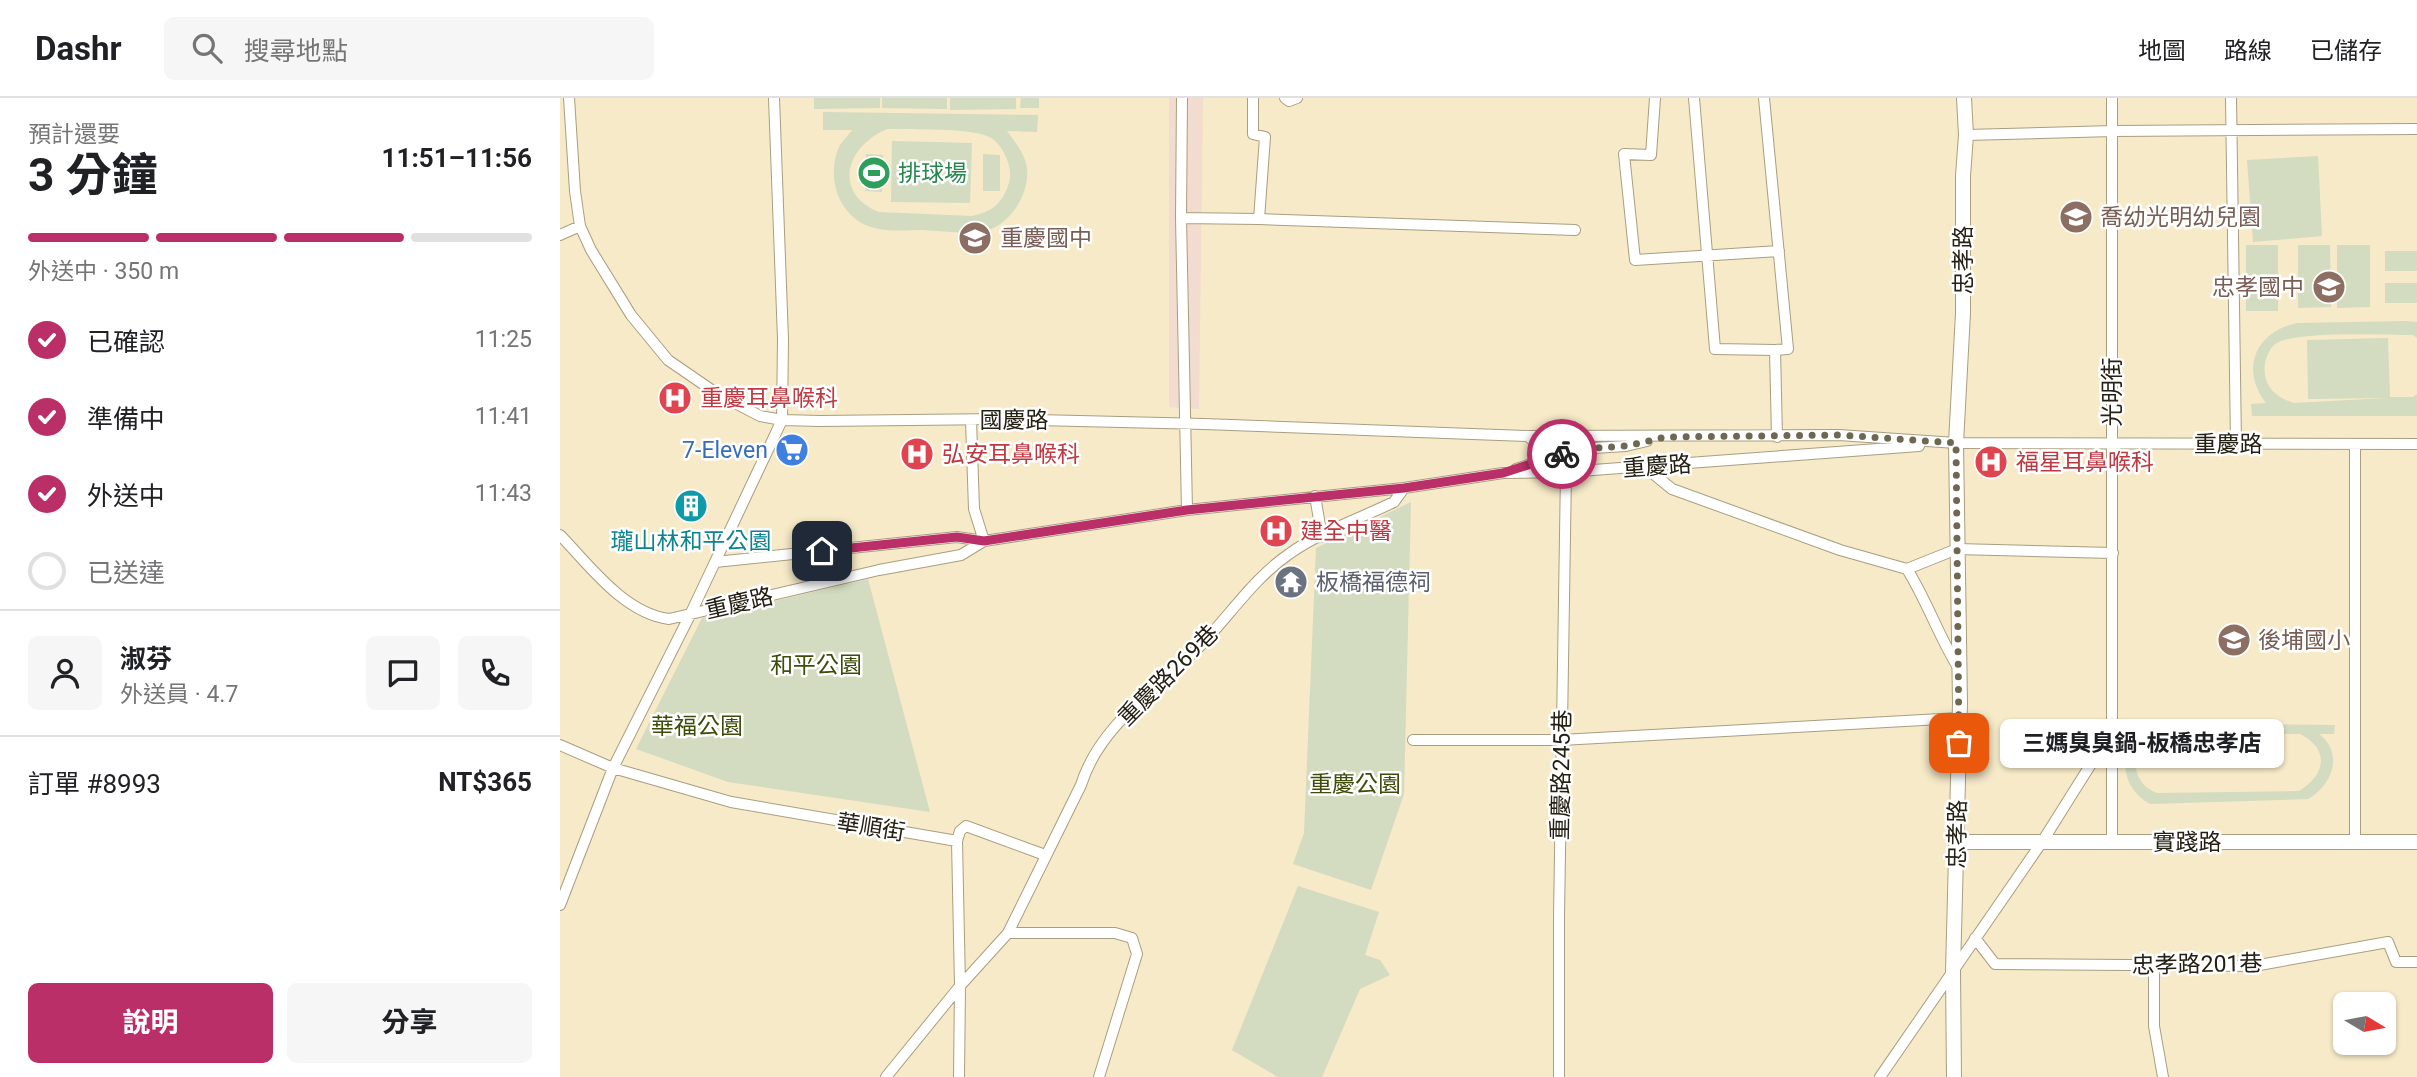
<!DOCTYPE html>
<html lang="zh-TW">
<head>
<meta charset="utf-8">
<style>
	:root { --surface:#fff; --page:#f6f6f6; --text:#202124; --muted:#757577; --line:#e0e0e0; --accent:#ba2f67 }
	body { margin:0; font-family:Roboto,"Noto Sans TC",sans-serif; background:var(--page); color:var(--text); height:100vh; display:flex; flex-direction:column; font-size:26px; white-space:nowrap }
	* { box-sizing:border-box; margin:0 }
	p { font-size:23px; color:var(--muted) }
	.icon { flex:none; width:38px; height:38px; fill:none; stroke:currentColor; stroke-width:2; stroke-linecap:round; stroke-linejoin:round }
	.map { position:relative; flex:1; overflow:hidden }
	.details { display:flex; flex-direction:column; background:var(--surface); width:560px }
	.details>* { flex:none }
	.needle { width:46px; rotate:100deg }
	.controls { position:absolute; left:1773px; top:894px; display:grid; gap:14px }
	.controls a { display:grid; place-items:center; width:63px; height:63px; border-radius:10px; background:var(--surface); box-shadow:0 2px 5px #0004; font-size:35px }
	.pin { position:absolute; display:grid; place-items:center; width:60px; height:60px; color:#fff; margin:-30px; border-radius:14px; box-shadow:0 4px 10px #0006 }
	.courier { position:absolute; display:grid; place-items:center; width:70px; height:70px; margin:-35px; border:5px solid #ba2f67; border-radius:50%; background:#fff; color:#222; box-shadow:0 2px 9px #0007 }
	.bubble { position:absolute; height:49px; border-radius:10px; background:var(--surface); box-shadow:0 2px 5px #0004; font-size:23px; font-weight:700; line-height:49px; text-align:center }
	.head em { font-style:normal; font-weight:700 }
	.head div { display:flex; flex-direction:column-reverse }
	.head { display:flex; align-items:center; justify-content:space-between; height:119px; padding:0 28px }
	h1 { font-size:46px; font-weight:700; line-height:52px }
	.bar { display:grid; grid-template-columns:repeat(4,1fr); gap:10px 7px; align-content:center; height:84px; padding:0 28px }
	.bar i { height:9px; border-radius:5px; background:var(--line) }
	.bar .current { background:var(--accent) }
	.bar p { grid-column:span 4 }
	.line { display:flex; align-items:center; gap:18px; padding:0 28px; border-top:2px solid var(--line) }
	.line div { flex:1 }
	.round { display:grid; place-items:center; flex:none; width:74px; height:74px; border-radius:10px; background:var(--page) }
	ol { padding:0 28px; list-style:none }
	li { display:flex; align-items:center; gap:21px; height:77px }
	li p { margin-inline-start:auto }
	li .icon { padding:7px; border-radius:50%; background:var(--accent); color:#fff; stroke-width:4 }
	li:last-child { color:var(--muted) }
	li i { width:38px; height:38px; border:4px solid var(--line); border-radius:50% }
	.action { display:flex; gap:14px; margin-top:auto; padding:14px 28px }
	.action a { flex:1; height:80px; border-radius:10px; background:var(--accent); color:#fff; font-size:28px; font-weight:700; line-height:80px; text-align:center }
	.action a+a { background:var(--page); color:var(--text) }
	header { display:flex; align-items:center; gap:42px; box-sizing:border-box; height:98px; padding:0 35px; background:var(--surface); border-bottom:2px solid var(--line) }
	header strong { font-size:33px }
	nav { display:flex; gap:38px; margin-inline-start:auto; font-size:24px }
	.search { width:490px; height:63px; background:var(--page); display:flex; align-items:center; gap:18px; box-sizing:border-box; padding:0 24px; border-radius:10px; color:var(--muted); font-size:26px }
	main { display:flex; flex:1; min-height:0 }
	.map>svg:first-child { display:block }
	.commercial { fill:#f2dbcf }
	.green { fill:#d3dbc0; fill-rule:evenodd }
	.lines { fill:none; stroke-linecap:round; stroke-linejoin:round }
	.minor-casing { stroke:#a99e7f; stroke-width:12 }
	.tertiary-casing { stroke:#a99e7f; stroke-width:16 }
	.minor { stroke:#fff; stroke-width:10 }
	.tertiary { stroke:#fff; stroke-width:14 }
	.done { stroke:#6e6752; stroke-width:7; stroke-dasharray:0 12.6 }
	.route { stroke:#ba2f67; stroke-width:9 }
	.labels { text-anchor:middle; stroke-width:5; stroke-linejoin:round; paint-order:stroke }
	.leisure-label { font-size:23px; fill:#27864d; stroke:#fff; text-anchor:start }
	.education-label { font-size:23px; fill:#785e54; stroke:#fff; text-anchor:start }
	.street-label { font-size:23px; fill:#242013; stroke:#fff }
	.health-label { font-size:23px; fill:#be3a42; stroke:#fff; text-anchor:start }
	.shop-label { font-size:23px; fill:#366cbe; stroke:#fff; text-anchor:end }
	.culture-label { font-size:23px; fill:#0d838f; stroke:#fff }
	.worship-label { font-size:23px; fill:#5b616d; stroke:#fff; text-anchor:start }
	.park-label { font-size:23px; fill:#3e4b09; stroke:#fff }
</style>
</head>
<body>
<header>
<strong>Dashr</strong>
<div class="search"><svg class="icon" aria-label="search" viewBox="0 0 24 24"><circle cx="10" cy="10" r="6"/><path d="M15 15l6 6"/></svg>搜尋地點</div>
<nav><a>地圖</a><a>路線</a><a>已儲存</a></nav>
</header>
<main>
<section class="details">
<div class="head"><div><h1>3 分鐘</h1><p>預計還要</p></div><em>11:51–11:56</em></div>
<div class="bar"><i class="current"></i><i class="current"></i><i class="current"></i><i></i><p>外送中 · 350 m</p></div>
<ol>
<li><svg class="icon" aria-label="check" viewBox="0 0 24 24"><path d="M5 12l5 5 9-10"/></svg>已確認<p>11:25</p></li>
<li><svg class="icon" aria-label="check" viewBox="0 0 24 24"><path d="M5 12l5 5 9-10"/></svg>準備中<p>11:41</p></li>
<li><svg class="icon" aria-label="check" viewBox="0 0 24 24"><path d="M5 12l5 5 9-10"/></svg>外送中<p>11:43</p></li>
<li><i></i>已送達</li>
</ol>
<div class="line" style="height:126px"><a class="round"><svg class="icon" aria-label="person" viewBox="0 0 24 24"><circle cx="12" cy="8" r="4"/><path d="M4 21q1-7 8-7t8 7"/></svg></a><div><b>淑芬</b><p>外送員 · 4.7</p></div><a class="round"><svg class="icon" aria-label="chat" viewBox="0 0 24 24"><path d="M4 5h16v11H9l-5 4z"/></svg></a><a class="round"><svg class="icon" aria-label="phone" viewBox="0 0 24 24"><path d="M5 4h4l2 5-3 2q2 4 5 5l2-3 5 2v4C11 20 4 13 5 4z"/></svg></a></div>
<div class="line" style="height:91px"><div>訂單 #8993</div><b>NT$365</b></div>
<div class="action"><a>說明</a><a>分享</a></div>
</section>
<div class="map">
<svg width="1857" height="979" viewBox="0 0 1857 979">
	<rect width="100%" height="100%" fill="#f6eac8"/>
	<path class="commercial" d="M 609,0 L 643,0 L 639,311 L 609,309 Z"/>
	<path class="green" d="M 254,0 L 320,0 L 320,10 L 254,11 Z
		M 322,0 L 387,0 L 387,11 L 322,10 Z
		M 390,0 L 456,0 L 456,11 L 390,12 Z
		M 461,0 L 479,0 L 479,10 L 460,10 Z
		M 263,14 L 478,17 L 477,34 L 447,33 C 455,44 462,52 466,65 C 473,92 450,130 421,134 C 403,136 381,133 363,132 C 348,132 329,134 315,130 C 280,122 265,81 279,49 C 282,43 288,38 292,32 L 263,32 ZM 327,31 C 350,32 414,29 431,40 C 437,44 442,50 445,57 C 450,67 452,77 448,88 C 441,107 431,114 412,118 L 319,114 C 272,95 286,48 327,31 Z
		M 332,43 L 412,45 L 410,105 L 331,104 Z
		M 306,56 L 323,57 L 322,94 L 305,93 Z
		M 423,56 L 440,57 L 440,93 L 423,93 Z
		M 1758,58 L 1762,138 L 1693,144 L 1687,62 Z
		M 1686,147 L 1718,147 L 1718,213 L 1686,213 Z
		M 1738,147 L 1770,147 L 1771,209 L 1738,210 Z
		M 1777,147 L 1810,147 L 1810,209 L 1777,210 Z
		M 1825,153 L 1857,153 L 1857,173 L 1825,173 Z
		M 1825,185 L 1857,185 L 1857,205 L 1825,205 Z
		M 1845,223 L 1857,224 L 1857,240 L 1853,237 C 1827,237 1730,232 1714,247 C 1707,254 1703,267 1705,277 C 1707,292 1720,301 1734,305 L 1826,300 L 1748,301 L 1747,242 L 1828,240 L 1830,299 L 1853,299 L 1857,296 L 1857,318 L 1692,318 L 1691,306 L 1706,305 C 1680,272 1695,234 1737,225 Z
		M 851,404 L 844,696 L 811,792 L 733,766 L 744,735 L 756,450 Z
		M 308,481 L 370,714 L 168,684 L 76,651 L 142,520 Z
		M 1566,625 L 1775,627 L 1774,636 L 1759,636 C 1784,655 1773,687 1748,701 L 1590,706 C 1563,691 1558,661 1576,637 L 1565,636 ZM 1603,636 L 1740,636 C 1770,651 1766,677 1739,693 L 1597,695 C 1565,683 1571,641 1603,636 Z
		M 738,788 L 819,814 L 805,857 L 820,862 L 830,877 L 800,891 L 762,979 L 718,979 L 672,952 Z"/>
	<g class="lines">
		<defs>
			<path id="minor" d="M 9,0 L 15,93 L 20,128 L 31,152 L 71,217 L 108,262 L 156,295 L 200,318 L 222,322 L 260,323 L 440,321 L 644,326 L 968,338 L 1279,337 L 1396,345 L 1857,346
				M 622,0 L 621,120 L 627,412
				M 725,0 L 729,3 L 737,0
				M 1095,0 L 1091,57 L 1064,56 L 1075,162 L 1219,153
				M 1134,0 L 1155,251 L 1215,252
				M 1204,0 L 1228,251 L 1215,252 L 1217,339
				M 1552,0 L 1552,744
				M 1671,0 L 1676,346
				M 1406,37 L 1553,33 L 1857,31
				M 621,120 L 699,121 L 705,39 L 693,36 L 693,0
				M 699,121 L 1015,132
				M 0,137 L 20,128
				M 411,322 L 414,411 L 424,443
				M 968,338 L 1006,374 L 999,819 L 999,979
				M 1085,369 L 1112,391 L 1280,452 L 1347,471 C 1367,503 1379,539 1399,571
				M 956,371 L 1018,351 L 1066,348 L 1087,343
				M 755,398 L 762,439
				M 0,437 C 30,468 64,515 109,521 L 319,472 L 401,457 L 424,443
				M 155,464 L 397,439 L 424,443 L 627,412 L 844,390 L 943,375 L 1006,374 L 1359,348
				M 1347,471 L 1397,451 L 1553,455
				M 853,642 L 1001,642 L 1399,620
				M 0,647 L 53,670 L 171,704 L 397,743
				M 1795,744 L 1795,346
				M 0,807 L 53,670 L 130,517 L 222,322 L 223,241 L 214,0
				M 448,835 L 555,835 L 572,840 L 577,856 L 539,979
				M 1415,840 L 1435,866 L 1694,868 L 1828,844 L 1836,864 L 1857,864
				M 1594,867 L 1594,928 L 1603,979
				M 326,979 L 400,888 L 448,835 L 521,687 C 540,626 598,591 641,547 C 670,517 694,480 729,456 C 756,436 803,419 834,404 L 844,390
				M 399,979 L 400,888 L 397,743 L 400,733 L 406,728 L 485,757
				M 1320,979 L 1482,744 L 1553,631"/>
			<path id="tertiary" d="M 1397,744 L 1857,744
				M 1394,979 L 1393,873 L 1400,605 L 1396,345 L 1403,215 L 1403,78 L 1406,37 L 1404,0"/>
		</defs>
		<use href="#minor" class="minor-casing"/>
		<use href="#tertiary" class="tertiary-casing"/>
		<use href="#minor" class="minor"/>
		<use href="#tertiary" class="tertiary"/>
	</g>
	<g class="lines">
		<path class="done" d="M 1002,356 L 1018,351 L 1066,348 L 1106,339 L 1279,337 L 1396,345 L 1399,645"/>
		<path class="route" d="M 262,453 L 397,439 L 424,443 L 627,412 L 844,390 L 943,375 L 1002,356"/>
	</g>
	<defs>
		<symbol id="stadium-disc" viewBox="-11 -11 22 22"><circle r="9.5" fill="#2e9e5b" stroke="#fff"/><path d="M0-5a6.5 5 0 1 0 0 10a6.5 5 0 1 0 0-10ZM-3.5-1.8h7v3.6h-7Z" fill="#fff"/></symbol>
		<symbol id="school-disc" viewBox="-11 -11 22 22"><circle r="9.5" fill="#8d6e63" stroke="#fff"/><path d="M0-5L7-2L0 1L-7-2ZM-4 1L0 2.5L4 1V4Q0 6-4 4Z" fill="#fff"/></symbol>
		<symbol id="hospital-disc" viewBox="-11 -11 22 22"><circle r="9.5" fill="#e0444e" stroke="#fff"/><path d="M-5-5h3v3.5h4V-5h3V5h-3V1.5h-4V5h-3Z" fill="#fff"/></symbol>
		<symbol id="supermarket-disc" viewBox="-11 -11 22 22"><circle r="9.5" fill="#3f7fe0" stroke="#fff"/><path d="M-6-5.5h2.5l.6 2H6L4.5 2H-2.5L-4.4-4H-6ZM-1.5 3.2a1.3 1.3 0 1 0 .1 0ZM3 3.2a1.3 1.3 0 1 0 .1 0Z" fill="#fff"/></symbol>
		<symbol id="building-disc" viewBox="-11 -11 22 22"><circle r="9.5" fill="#0f9aa8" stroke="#fff"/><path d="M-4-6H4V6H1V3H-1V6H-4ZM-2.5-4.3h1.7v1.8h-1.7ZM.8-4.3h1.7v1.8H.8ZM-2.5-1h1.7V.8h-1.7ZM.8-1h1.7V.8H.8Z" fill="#fff"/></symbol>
		<symbol id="temple-disc" viewBox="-11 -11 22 22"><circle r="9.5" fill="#6b7280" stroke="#fff"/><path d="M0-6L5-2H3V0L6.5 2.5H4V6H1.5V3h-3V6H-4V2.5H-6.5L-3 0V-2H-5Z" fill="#fff"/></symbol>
	</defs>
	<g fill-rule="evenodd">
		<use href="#stadium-disc" x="295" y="56" width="38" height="38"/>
		<use href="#school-disc" x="1497" y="100" width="38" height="38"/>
		<use href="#school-disc" x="396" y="121" width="38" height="38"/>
		<use href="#school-disc" x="1750" y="170" width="38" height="38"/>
		<use href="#hospital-disc" x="96" y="281" width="38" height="38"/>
		<use href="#supermarket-disc" x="213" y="333" width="38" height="38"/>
		<use href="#hospital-disc" x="338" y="337" width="38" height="38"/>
		<use href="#hospital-disc" x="1412" y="345" width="38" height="38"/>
		<use href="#building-disc" x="112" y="389" width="38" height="38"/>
		<use href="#hospital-disc" x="697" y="414" width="38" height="38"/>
		<use href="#temple-disc" x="712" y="465" width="38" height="38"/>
		<use href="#school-disc" x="1655" y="523" width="38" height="38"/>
	</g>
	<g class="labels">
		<g class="leisure-label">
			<text x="338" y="83">排球場</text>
		</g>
		<g class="education-label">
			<text x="1540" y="127">喬幼光明幼兒園</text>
			<text x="440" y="148">重慶國中</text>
			<text x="1744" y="197" text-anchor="end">忠孝國中</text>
			<text x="1698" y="550">後埔國小</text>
		</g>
		<g class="street-label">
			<text transform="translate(1403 162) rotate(-90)" y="8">忠孝路</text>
			<text transform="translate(1552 294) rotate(-90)" y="8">光明街</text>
			<text x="454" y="330">國慶路</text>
			<text x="1668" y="354">重慶路</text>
			<text transform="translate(1097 368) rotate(-4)" y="8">重慶路</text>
			<text transform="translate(179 505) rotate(-13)" y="8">重慶路</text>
			<text transform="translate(608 577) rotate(-45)" y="8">重慶路269巷</text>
			<text transform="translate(1001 677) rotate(-89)" y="8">重慶路245巷</text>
			<text transform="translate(311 729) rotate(9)" y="8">華順街</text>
			<text transform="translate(1397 736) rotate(-89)" y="8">忠孝路</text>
			<text x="1627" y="752">實踐路</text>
			<text transform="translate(1637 866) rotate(-1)" y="8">忠孝路201巷</text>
		</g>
		<g class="health-label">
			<text x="140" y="308">重慶耳鼻喉科</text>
			<text x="382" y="364">弘安耳鼻喉科</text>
			<text x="1456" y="372">福星耳鼻喉科</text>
			<text x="740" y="441">建全中醫</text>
		</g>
		<g class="shop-label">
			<text x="208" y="360">7-Eleven</text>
		</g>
		<g class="culture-label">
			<text x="131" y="451">瓏山林和平公園</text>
		</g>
		<g class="worship-label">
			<text x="756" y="492">板橋福德祠</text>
		</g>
		<g class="park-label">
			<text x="256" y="575">和平公園</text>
			<text x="137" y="636">華福公園</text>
			<text x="795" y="694">重慶公園</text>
		</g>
	</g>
</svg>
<div class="controls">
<a><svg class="needle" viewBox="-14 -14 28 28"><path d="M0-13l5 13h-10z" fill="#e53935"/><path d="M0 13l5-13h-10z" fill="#757577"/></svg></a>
</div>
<div class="pin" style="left:1399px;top:645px;background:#ea580c"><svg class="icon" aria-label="bag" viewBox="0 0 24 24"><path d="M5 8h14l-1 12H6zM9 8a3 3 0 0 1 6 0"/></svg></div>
<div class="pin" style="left:262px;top:453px;background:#1f2937"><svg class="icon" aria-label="home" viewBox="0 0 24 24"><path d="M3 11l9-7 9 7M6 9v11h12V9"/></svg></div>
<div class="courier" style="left:1002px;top:356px"><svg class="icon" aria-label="bike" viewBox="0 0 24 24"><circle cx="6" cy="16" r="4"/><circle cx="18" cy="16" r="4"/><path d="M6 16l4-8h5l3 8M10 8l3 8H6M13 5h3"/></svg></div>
<div class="bubble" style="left:1440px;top:621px;width:284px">三媽臭臭鍋-板橋忠孝店</div>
</div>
</main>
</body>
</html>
